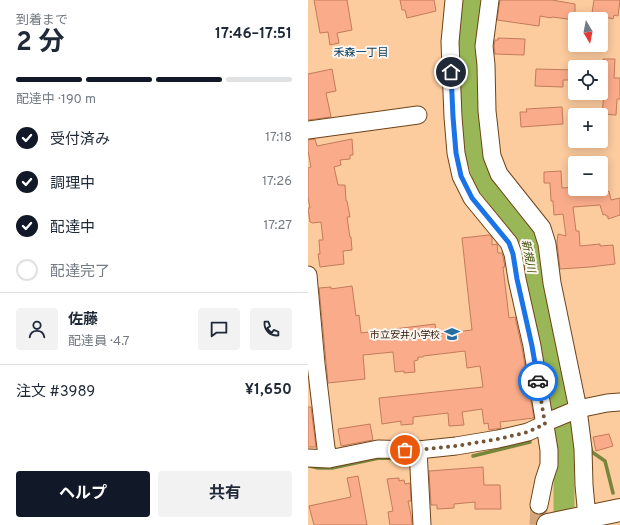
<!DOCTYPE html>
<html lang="ja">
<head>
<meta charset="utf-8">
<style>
	:root { --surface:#fff; --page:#f2f2f3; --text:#1f2937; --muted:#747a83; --line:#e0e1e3; --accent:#111827 }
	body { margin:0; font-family:Overpass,"Noto Sans JP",sans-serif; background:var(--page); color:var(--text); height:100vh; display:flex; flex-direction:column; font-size:15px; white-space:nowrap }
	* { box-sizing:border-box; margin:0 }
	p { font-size:13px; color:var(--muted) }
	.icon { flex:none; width:22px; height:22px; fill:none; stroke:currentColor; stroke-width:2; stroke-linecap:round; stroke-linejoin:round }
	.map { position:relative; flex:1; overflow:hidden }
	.details { display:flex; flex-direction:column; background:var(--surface); width:308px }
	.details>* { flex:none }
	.needle { width:26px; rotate:170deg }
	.buttons { position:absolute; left:260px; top:12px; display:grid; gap:8px }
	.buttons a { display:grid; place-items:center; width:40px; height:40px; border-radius:4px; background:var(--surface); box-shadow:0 2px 10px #0003; font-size:20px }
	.pin { position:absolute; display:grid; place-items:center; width:34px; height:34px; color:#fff; margin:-17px; border:2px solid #fff; border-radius:50%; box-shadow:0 1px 4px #0007 }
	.courier { position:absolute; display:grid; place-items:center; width:40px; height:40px; margin:-20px; border:3px solid #1a73e8; border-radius:50%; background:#fff; color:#222; box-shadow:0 1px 5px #0007 }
	.headline em { font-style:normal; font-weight:700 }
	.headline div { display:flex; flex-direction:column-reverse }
	.headline { display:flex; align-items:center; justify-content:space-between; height:68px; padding:0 16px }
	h1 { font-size:26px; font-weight:700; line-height:30px }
	.bar { display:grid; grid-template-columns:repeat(4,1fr); gap:6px 4px; align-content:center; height:48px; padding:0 16px }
	.bar i { height:5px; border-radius:3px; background:var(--line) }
	.bar .on { background:var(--accent) }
	.bar p { grid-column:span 4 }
	.line { display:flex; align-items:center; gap:10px; padding:0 16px; border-top:1px solid var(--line) }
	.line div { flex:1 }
	.round { display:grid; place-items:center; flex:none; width:42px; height:42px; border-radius:4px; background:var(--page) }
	ol { padding:0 16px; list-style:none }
	li { display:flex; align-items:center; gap:12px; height:44px }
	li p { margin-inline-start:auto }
	li .icon { padding:4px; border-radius:50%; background:var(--accent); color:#fff; stroke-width:4 }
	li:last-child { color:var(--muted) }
	li i { width:22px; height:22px; border:2px solid var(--line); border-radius:50% }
	.button { display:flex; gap:8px; margin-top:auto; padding:8px 16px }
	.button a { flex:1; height:46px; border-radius:4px; background:var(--accent); color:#fff; font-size:16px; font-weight:700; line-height:46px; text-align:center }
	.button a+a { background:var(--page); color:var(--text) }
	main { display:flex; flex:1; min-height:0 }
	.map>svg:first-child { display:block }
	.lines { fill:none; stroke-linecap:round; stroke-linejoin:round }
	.stream { stroke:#78863c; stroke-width:3.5 }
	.river { stroke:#99b756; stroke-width:21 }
	.building { fill:#faac8a; stroke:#c37b5b }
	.minor-tunnel { stroke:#d2a77e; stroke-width:17; stroke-dasharray:17 8; stroke-linecap:butt }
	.minor-casing { stroke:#6d4418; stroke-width:19 }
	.major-casing { stroke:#6d4418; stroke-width:24 }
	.minor { stroke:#fff; stroke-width:17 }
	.major { stroke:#fff; stroke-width:22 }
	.done { stroke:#745537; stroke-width:4; stroke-dasharray:0 7.2 }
	.route { stroke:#1a73e8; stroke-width:5 }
	.labels { text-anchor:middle; stroke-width:4; stroke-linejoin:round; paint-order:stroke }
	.poi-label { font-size:10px; fill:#2b1500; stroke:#fcf5f0; text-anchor:end }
	.neighbourhood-label { font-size:11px; fill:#02395b; stroke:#fcf5f0 }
	.water-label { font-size:11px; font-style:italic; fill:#394c00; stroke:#fcf5f0 }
</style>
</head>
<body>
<main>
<section class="details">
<div class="headline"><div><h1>2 分</h1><p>到着まで</p></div><em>17:46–17:51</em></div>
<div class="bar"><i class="on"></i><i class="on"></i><i class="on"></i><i></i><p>配達中 · 190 m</p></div>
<ol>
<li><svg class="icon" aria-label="check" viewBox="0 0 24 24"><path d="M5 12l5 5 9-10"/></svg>受付済み<p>17:18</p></li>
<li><svg class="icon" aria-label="check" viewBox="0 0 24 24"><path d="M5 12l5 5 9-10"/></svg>調理中<p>17:26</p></li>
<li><svg class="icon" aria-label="check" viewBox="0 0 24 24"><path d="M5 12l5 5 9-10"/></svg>配達中<p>17:27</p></li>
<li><i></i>配達完了</li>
</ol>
<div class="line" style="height:72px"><a class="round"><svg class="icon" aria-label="person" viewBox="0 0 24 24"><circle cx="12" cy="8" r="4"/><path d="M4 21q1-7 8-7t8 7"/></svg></a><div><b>佐藤</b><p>配達員 · 4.7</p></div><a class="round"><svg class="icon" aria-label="chat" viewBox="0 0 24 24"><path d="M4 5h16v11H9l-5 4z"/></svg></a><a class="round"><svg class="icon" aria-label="phone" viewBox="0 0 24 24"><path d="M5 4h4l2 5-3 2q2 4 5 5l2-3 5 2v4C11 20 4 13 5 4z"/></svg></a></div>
<div class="line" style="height:52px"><div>注文 #3989</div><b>¥1,650</b></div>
<div class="button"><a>ヘルプ</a><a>共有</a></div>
</section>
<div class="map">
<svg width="312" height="525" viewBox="0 0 312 525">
	<rect width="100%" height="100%" fill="#fccb9e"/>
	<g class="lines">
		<path class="stream" d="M 282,446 L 284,452 L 297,461 L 305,493
			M 165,456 L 222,442
			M 2,466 L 10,468 L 24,468 L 71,458 L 98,459"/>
		<path class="river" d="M 162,0 L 159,46 L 165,145 L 176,181 L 218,234 L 254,431 L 256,450 L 256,525"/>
	</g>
	<path class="building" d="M 6,0 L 39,0 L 44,30 L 29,33 L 31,43 L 22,45 L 20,32 L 12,33 Z
		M 92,0 L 126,0 L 128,11 L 99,18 L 97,10 L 94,10 Z
		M 192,0 L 244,0 L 267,4 L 267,20 L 244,17 L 243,18 L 232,16 L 231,26 L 189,20 Z
		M 286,0 L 312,0 L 310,16 L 306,15 L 305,19 L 293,16 L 293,14 L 284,13 Z
		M 190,38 L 217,39 L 216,55 L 187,54 L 186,46 L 187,40 L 190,40 Z
		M 295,59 L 307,59 L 306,78 L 312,78 L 312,99 L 309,99 L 308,115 L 294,114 L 296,94 L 293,94 Z
		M 24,69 L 28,91 L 18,93 L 23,117 L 0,120 L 0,74 Z
		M 228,69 L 267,70 L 267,80 L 255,80 L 255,87 L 227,86 Z
		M 254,107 L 255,124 L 213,127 L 212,112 L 219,112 L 218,109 Z
		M 7,139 L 9,146 L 44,139 L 45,155 L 42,155 L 42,159 L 32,160 L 33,165 L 26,167 L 30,185 L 37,185 L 38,201 L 39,201 L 42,217 L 39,217 L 42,237 L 43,237 L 44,250 L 35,251 L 36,264 L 12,267 L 10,254 L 12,254 L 11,240 L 15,240 L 13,222 L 4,223 L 3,222 L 2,222 L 0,208 L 2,208 L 0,197 L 0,168 L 3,167 L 0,151 L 0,140 Z
		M 253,171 L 254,188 L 267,187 L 267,189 L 289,189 L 289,194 L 301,191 L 303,200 L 312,198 L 312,215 L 300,219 L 300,216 L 298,216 L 297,214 L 295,215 L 292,205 L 265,207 L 268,231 L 271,231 L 272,246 L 292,244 L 292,246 L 305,245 L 307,264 L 282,267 L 252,269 L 249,243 L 250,234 L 258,236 L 255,214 L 246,215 L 245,201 L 243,201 L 242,183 L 236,183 L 236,172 Z
		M 181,235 L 184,237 L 184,245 L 189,244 L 190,253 L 194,253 L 195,257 L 197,267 L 195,267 L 201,318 L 207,317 L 214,348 L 226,418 L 192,422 L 193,428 L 181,430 L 180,423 L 176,424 L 174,409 L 154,412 L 156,425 L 141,426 L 140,413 L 105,417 L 105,424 L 93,425 L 93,421 L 74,424 L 71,398 L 175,387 L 172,366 L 159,368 L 157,351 L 115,356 L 115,357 L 110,357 L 110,360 L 106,361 L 107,372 L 96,373 L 96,371 L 87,372 L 85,352 L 55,355 L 57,379 L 20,383 L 11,288 L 23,287 L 23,289 L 44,286 L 48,316 L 51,315 L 53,333 L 127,324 L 129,334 L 164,330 L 154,238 Z
		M 0,407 L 3,407 L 8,447 L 0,447 Z
		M 62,424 L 65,440 L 33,446 L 30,429 Z
		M 301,434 L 305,446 L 288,451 L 285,437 Z
		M 175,467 L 176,485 L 192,485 L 193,509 L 167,509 L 167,502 L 146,504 L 146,508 L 129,509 L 129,505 L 123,505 L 121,471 Z
		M 50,476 L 59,525 L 6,525 L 1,506 L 43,497 L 39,478 Z
		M 91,478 L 91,481 L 96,480 L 97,484 L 102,483 L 103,501 L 100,501 L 103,515 L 104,525 L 82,525 L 80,512 L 85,511 L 79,479 Z"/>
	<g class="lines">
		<path class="minor-tunnel" d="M 230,525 L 231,505"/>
		<defs>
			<path id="minor" d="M 146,0 L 142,42 L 145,117 L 148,153 L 153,176 L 164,198 L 201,243 L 205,254 L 209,279 L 224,346 L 241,450 L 241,465 L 236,480 L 231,505
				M 182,0 L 176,46 L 178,65 L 179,111 L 184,156 L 191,174 L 234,228 L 239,244 L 244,283 L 270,409 L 275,449 L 276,485 L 279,517
				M 0,130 L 110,115
				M 0,275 L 8,364 L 18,448 L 21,459
				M 110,450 L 114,525
				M 0,458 L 21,459 L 70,449 L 110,450 L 148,446 L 190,439 L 220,432 L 237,424 L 241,421 L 270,409 L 299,403 L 312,402"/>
			<path id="major" d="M 240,525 L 312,510"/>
		</defs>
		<use href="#minor" class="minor-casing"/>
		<use href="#major" class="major-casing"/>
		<use href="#minor" class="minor"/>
		<use href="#major" class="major"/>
	</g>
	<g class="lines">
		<path class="done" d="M 97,450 L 110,450 L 148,446 L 190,439 L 220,432 L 237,424 L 230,381"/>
		<path class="route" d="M 143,72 L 145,117 L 148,153 L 153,176 L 164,198 L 201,243 L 205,254 L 209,279 L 224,346 L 230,381"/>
	</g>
	<defs>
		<symbol id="school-bare" viewBox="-9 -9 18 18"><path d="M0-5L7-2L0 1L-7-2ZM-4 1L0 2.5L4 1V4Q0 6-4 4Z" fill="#256ea1" stroke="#fcf5f0" stroke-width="2.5" paint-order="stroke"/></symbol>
	</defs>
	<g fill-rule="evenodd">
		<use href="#school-bare" x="133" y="323" width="22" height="22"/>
	</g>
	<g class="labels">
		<g class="poi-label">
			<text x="132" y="338">市立安井小学校</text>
		</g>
		<g class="neighbourhood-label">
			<text x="53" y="56">禾森一丁目</text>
		</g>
		<g class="water-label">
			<text transform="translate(221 256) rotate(79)" y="4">新規川</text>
		</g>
	</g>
</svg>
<div class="buttons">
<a><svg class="needle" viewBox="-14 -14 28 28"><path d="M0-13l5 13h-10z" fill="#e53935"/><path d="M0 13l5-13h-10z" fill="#747a83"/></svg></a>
<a><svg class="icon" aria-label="locate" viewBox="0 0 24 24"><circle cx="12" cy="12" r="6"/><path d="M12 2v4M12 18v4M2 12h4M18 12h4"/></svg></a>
<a>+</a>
<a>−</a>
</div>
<div class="pin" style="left:97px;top:450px;background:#ea580c"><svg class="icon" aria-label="bag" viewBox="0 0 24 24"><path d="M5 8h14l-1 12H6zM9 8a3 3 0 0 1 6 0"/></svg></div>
<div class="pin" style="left:143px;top:72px;background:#1f2937"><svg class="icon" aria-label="home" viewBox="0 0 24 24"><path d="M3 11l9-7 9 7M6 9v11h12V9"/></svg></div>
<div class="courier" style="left:230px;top:381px"><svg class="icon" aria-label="car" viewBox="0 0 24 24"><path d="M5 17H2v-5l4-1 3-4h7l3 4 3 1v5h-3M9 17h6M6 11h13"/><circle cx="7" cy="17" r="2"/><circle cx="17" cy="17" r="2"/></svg></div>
</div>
</main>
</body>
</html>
